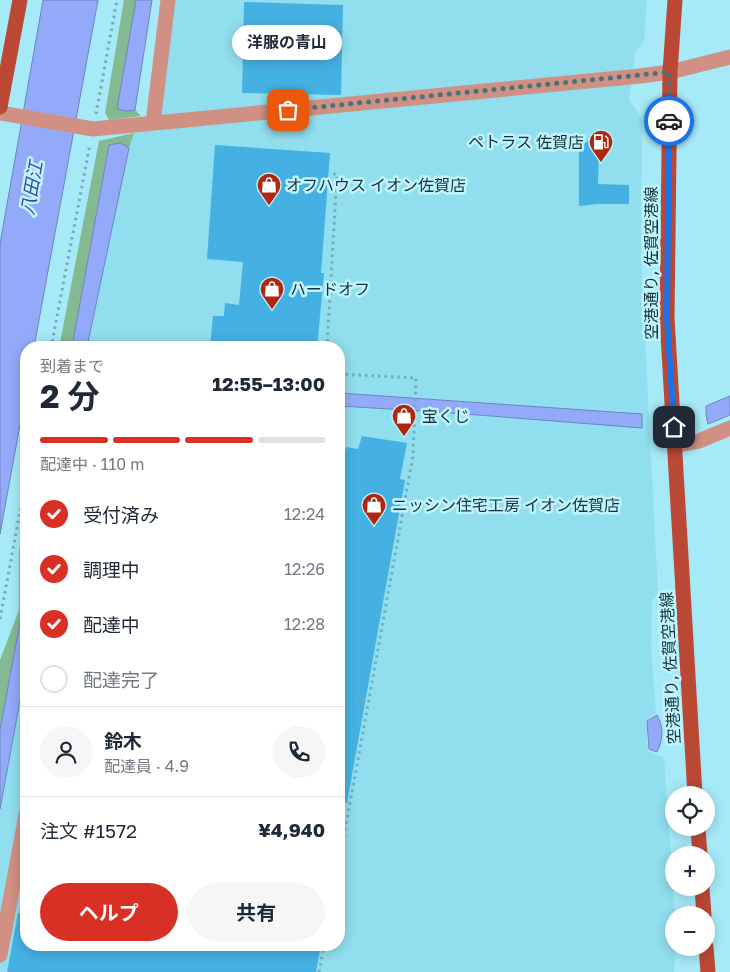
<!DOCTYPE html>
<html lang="ja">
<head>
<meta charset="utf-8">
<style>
	:root { --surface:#fff; --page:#f6f6f7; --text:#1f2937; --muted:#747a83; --line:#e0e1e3; --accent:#d93025 }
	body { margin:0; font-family:"Golos Text","Noto Sans JP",sans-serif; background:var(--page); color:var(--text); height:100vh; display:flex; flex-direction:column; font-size:19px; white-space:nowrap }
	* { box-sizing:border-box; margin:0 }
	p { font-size:16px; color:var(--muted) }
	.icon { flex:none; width:28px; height:28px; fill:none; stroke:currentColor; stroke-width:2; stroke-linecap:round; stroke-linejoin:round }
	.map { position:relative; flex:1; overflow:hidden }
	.panel { position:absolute; left:20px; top:341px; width:325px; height:610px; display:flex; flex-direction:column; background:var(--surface); border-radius:20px; box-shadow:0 2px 12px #0003 }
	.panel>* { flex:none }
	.controls { position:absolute; left:665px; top:786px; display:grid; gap:10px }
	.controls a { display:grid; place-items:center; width:50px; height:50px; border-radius:50%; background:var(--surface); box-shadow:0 2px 12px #0003; font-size:25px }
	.pin { position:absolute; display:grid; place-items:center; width:42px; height:42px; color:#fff; margin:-21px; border-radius:10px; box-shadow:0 2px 8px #0006 }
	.courier { position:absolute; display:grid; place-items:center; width:50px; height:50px; margin:-25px; border:4px solid #1a73e8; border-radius:50%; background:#fff; color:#222; box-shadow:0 1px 6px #0007 }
	.bubble { position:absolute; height:35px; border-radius:18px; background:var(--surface); box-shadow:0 2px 12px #0003; font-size:16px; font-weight:700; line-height:35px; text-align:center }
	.headline em { font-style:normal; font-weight:700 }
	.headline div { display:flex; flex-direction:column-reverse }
	.headline { display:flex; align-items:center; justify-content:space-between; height:85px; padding:0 20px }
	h1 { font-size:32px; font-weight:700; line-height:38px }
	.bar { display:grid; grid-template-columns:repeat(4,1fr); gap:8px 5px; align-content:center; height:60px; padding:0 20px }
	.bar i { height:6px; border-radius:4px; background:var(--line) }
	.bar .current { background:var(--accent) }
	.bar p { grid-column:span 4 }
	.line { display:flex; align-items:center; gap:12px; padding:0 20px; border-top:1px solid var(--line) }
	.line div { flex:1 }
	.round { display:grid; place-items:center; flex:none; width:52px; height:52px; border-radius:26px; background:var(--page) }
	ol { padding:0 20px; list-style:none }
	li { display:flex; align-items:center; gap:15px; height:55px }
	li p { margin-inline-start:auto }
	li .icon { padding:5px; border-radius:50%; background:var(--accent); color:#fff; stroke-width:4 }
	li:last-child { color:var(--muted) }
	li i { width:28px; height:28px; border:2px solid var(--line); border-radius:50% }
	.cta { display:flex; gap:10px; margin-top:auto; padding:10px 20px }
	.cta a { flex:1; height:58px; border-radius:30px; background:var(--accent); color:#fff; font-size:20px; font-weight:700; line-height:58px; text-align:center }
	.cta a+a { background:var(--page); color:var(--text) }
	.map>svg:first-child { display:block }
	.built { fill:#90deee }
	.green { fill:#84b991 }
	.water { fill:#93a9fa; stroke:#6e85c0 }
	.building { fill:#45b1e2 }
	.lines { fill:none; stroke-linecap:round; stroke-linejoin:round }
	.path { stroke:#76acb7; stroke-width:3; stroke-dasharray:2.5 4; stroke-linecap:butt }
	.minor { stroke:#d09083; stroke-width:15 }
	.major { stroke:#bb4735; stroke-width:15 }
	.done { stroke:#48727a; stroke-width:5; stroke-dasharray:0 9 }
	.route { stroke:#1a73e8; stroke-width:6 }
	.labels { text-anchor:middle; stroke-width:5; stroke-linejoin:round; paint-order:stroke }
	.poi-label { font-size:16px; fill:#163237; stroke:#bff4ff; text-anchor:start }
	.street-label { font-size:16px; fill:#163237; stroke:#bff4ff }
	.water-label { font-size:18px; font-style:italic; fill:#3848a5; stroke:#bff4ff }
</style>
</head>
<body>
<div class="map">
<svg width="730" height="972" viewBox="0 0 730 972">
	<rect width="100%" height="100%" fill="#a6e9f7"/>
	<path class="built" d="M 175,0 L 647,0 L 644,41 L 635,53 L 629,100 L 642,118 L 641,259 L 658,595 L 652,601 L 651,650 L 656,713 L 646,721 L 648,751 L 664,758 L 675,915 L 674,915 L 674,948 L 676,948 L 674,972 L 0,972 L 0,809 L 26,668 L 26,945 L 339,945 L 339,348 L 87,347 L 129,148 L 134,133 L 157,130 Z"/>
	<path class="green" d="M 124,0 L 136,0 L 117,109 L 127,111 L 135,110 L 141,116 L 109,120 L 105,113 Z
		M 134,133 L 129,148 L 120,143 L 109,145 L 72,347 L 59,348 L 99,141 Z
		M 26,515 L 26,590 L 0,730 L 0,660 L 19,610 L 19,551 Z"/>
	<path class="water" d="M 43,0 L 98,0 L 34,347 L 26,348 L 26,392 L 0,534 L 0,244 Z
		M 136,0 L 152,0 L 135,110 L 127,111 L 117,109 Z
		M 120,143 L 129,148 L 87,347 L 72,347 L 109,145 Z
		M 339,393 L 642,414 L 642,428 L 440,412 L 339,406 Z
		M 730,396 L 730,415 L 708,424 L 706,415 L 706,406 Z
		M 26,590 L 26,668 L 0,809 L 0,730 Z
		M 657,715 C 664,727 663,740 657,752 L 649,749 L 647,721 Z"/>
	<path class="building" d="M 244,2 L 343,5 L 341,95 L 242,93 Z
		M 599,141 L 598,184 L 629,185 L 629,204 L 597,204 L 579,206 L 579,142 Z
		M 215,145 L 330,153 L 321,273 L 324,273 L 317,348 L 210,348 L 213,316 L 224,316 L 225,303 L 239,305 L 243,262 L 207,259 Z
		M 362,436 L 407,443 L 400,479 L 405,480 L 347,803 L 339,803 L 339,467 L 342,468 L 346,447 L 358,449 Z
		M 18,913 L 26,913 L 26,945 L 321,945 L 316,972 L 7,972 Z"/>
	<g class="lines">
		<path class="path" d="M 96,114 L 117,0
			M 51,348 L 90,144
			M 327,348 L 337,174 L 333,174
			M 339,374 L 416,378 L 413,456 L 339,864
			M 390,508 L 403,512
			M 0,619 L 26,479
			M 356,698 L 368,701
			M 319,972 L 324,945"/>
		<path class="minor" d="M 0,113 L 93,129 L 640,76 L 670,72 L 730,57
			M 153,123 L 168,0
			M 676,445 L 699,441 L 730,428
			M 0,955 L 26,815"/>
		<path class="major" d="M 675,0 L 670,72 L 667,318 L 695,795
			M 0,107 L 20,0
			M 698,828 L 700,855
			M 702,888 L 704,915
			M 706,947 L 708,972"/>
	</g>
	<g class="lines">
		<path class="done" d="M 288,110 L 670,72 L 669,121"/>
		<path class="route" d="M 669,121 L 667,318 L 674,427"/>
	</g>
	<defs>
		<symbol id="fuel-pin" viewBox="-11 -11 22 30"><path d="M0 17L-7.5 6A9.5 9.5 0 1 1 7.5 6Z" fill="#b2250f" stroke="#bff4ff"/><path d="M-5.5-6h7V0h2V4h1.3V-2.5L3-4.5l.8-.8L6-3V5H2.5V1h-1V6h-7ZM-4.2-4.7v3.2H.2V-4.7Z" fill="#fff"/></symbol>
		<symbol id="shop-pin" viewBox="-11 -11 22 30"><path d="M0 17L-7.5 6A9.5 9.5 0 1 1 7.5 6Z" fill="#b2250f" stroke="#bff4ff"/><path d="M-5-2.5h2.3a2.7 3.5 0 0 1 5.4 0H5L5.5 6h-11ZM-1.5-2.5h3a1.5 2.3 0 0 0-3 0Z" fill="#fff"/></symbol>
	</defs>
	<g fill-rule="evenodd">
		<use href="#fuel-pin" x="587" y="128" width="28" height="38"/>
		<use href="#shop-pin" x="255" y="171" width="28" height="38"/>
		<use href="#shop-pin" x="258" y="275" width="28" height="38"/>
		<use href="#shop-pin" x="390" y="402" width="28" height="38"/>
		<use href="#shop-pin" x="360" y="491" width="28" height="38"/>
	</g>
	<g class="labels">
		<g class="poi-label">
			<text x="584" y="148" text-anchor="end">ペトラス 佐賀店</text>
			<text x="286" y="191">オフハウス イオン佐賀店</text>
			<text x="290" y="295">ハードオフ</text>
			<text x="422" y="422">宝くじ</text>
			<text x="392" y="511">ニッシン住宅工房 イオン佐賀店</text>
		</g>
		<g class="street-label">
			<text transform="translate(651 263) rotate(-90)" y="6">空港通り, 佐賀空港線</text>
			<text transform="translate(670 668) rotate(-93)" y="6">空港通り, 佐賀空港線</text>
		</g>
		<g class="water-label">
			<text transform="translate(32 188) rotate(-80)" y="6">八田江</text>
		</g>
	</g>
</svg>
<div class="controls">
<a><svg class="icon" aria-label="locate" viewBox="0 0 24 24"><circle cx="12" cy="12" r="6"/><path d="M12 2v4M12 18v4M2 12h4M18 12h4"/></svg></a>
<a>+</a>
<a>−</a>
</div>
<div class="pin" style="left:288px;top:110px;background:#ea580c"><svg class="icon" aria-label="bag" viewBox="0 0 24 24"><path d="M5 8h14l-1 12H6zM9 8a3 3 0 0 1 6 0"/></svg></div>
<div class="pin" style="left:674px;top:427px;background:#1f2937"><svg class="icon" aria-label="home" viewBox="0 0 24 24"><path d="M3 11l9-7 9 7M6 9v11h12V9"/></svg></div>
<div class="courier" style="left:669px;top:121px"><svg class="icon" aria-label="car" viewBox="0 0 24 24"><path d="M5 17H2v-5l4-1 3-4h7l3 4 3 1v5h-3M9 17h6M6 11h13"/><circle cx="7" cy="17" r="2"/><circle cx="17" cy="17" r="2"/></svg></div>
<div class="bubble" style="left:232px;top:25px;width:110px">洋服の青山</div>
<section class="panel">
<div class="headline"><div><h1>2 分</h1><p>到着まで</p></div><em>12:55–13:00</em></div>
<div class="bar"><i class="current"></i><i class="current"></i><i class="current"></i><i></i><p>配達中 · 110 m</p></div>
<ol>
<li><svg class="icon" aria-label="check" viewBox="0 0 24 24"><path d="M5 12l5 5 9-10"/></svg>受付済み<p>12:24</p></li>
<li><svg class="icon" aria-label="check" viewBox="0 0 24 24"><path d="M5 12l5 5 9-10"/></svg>調理中<p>12:26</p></li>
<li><svg class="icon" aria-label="check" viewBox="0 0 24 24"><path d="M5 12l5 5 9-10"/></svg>配達中<p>12:28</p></li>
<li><i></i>配達完了</li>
</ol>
<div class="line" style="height:90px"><a class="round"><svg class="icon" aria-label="person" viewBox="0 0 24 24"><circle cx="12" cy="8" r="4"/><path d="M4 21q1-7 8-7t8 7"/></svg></a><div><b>鈴木</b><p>配達員 · 4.9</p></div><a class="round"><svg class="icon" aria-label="phone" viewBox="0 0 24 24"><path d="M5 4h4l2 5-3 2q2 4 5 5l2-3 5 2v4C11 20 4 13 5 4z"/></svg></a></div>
<div class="line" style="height:65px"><div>注文 #1572</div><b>¥4,940</b></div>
<div class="cta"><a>ヘルプ</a><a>共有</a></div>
</section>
</div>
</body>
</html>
